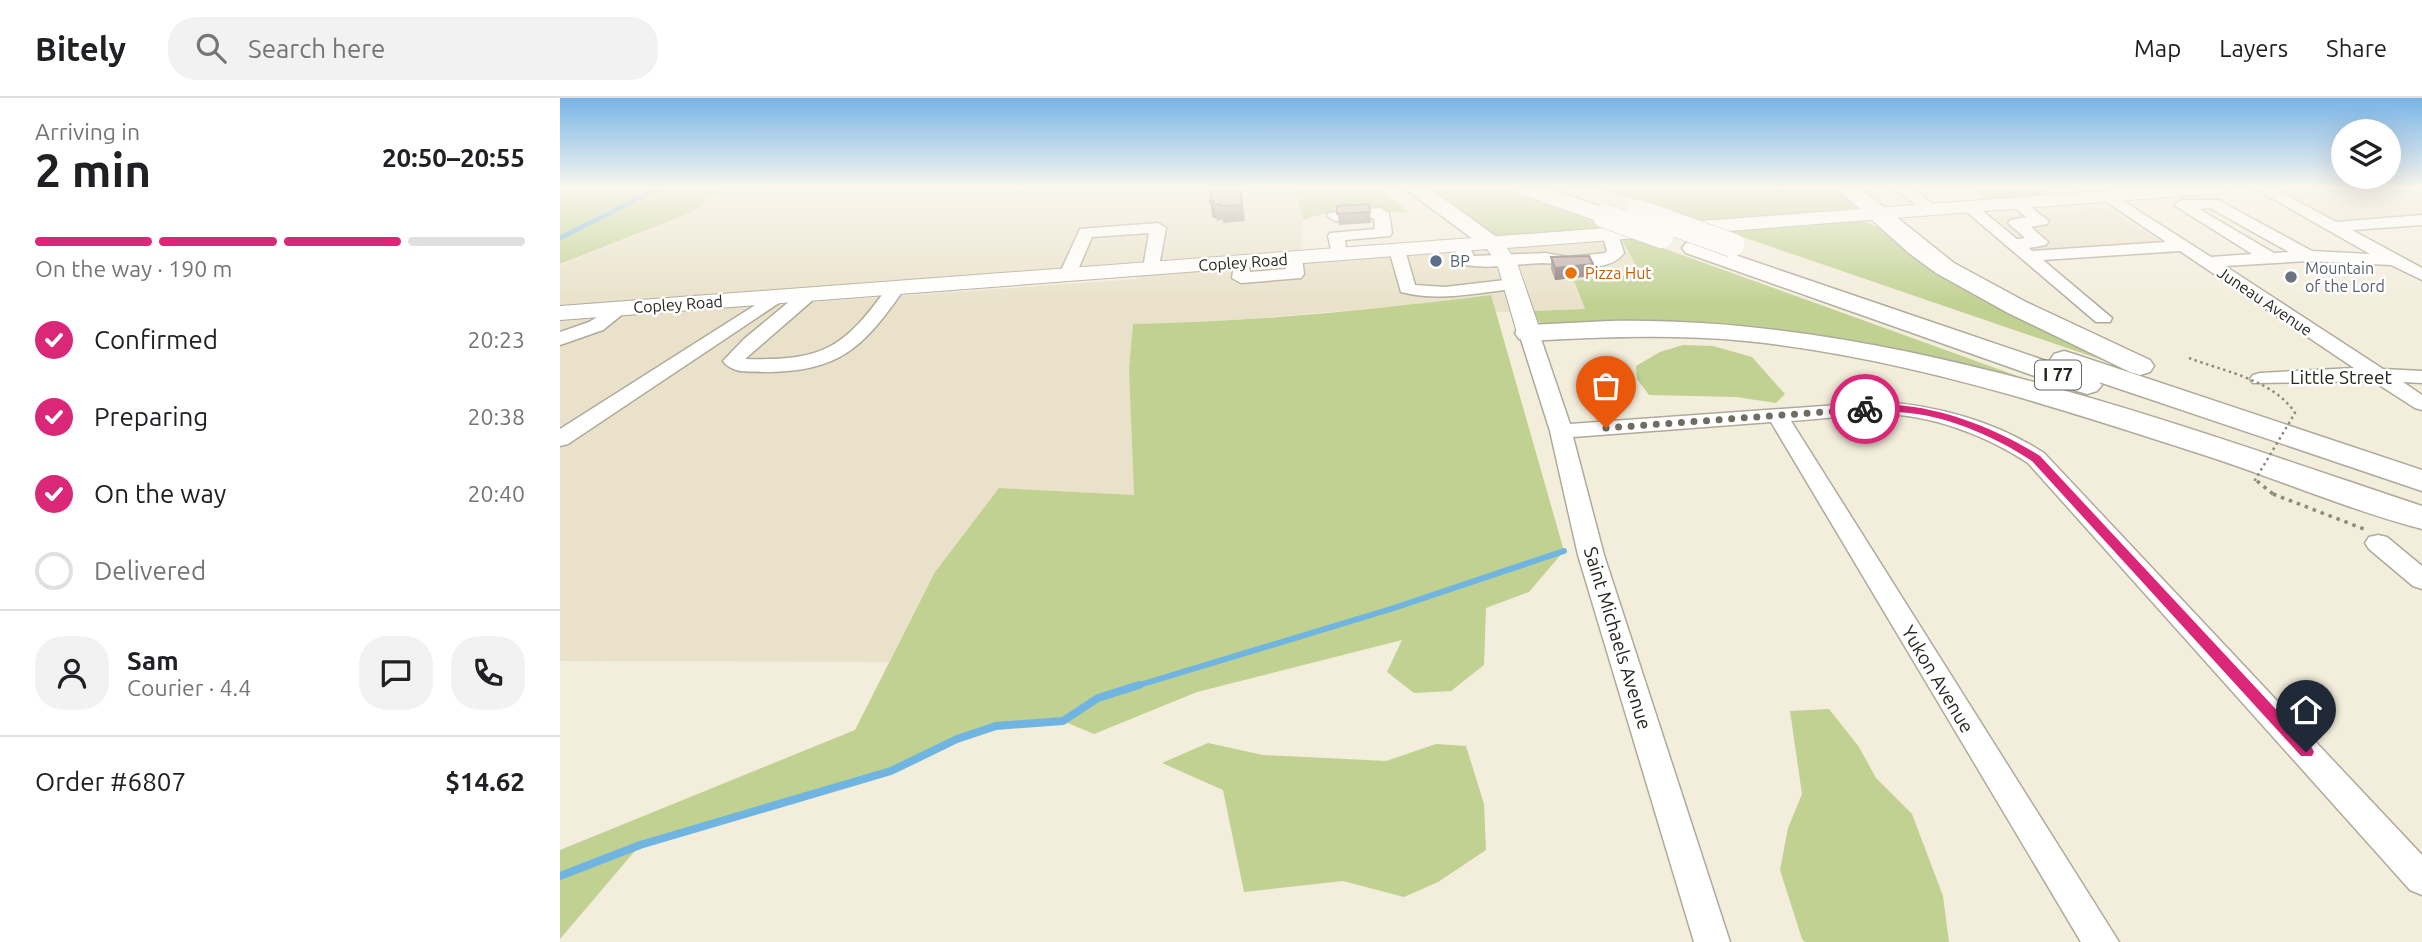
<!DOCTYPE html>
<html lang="en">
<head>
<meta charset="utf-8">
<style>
	:root { --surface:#fff; --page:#f2f2f2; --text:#202124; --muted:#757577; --line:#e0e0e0; --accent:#db2777 }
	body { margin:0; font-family:Ubuntu,sans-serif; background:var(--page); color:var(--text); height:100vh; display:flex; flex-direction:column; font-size:26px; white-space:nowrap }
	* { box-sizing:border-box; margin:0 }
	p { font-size:23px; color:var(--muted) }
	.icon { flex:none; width:38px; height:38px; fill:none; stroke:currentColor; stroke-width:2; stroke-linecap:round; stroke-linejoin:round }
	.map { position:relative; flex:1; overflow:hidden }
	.details { display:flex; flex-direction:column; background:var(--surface); width:560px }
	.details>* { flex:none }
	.buttons { position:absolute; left:1771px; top:21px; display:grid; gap:14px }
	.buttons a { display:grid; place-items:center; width:70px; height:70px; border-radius:50%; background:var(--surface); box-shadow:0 7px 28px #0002; font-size:35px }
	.pin { position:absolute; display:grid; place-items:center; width:60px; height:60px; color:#fff; margin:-72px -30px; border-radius:50% 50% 50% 0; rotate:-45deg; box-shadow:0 0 7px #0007 }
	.pin .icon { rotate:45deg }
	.courier { position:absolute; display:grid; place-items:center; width:70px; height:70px; margin:-35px; border:5px solid #db2777; border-radius:50%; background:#fff; color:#222; box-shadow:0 2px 9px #0007 }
	.headline em { font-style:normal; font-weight:600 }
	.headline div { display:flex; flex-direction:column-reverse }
	.headline { display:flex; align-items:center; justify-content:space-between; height:119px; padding:0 35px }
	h1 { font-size:46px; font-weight:600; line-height:52px }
	.bar { display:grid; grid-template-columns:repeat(4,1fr); gap:10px 7px; align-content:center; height:84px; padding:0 35px }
	.bar i { height:9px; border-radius:5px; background:var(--line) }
	.bar .active { background:var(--accent) }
	.bar p { grid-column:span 4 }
	.line { display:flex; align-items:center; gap:18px; padding:0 35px; border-top:2px solid var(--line) }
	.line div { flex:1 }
	.round { display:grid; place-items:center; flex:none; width:74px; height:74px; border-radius:28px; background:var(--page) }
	ol { padding:0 35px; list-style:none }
	li { display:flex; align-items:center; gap:21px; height:77px }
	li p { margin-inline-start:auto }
	li .icon { padding:7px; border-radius:50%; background:var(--accent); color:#fff; stroke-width:4 }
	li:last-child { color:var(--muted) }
	li i { width:38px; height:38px; border:4px solid var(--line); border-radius:50% }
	header { display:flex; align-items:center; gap:42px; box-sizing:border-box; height:98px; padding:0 35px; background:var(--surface); border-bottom:2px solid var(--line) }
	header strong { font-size:33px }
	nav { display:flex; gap:38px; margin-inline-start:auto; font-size:24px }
	.search { width:490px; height:63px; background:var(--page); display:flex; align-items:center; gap:18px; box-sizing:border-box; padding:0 24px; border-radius:28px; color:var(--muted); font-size:26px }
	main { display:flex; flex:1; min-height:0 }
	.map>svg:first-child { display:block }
	.built { fill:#e9e1c9 }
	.green { fill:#c0d191 }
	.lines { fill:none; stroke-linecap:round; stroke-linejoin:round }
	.stream-far2 { stroke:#70b5e2; stroke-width:4.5 }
	.stream-far1 { stroke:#70b5e2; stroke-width:6 }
	.stream { stroke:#70b5e2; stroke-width:8 }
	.minor-casing { stroke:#afaa9a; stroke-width:3 }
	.major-casing { stroke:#afaa9a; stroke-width:2 }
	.highway-casing { stroke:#afaa9a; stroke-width:3 }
	.path { stroke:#8e8a7f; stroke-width:3.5; stroke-dasharray:3.5 5; stroke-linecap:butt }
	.minor { fill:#fff; fill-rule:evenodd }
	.major { fill:#fff; fill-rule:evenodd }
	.highway { fill:#fff; fill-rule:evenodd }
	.highway-bridge-casing { stroke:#afaa9a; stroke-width:25; stroke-linecap:butt }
	.path-bridge-far1 { stroke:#8e8a7f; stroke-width:2.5; stroke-dasharray:2.5 3.5; stroke-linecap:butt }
	.path-bridge { stroke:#8e8a7f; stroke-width:3.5; stroke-dasharray:3.5 5; stroke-linecap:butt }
	.highway-bridge { stroke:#fff; stroke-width:24 }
	.wall { fill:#a49391 }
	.shaded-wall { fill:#867876 }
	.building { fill:#bfaba9; stroke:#867876; stroke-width:2 }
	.route { fill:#db2777 }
	.done { stroke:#6f6c62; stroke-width:7; stroke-dasharray:0 12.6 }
	.service-dot { fill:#5c6f8a; stroke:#fff; stroke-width:2.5 }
	.food-dot { fill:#e8710a; stroke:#fff; stroke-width:2.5 }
	.worship-dot { fill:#6b7280; stroke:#fff; stroke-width:2.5 }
	.labels { text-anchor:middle; stroke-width:5; stroke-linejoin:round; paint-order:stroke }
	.far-service-label { font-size:16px; fill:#4e5e75; stroke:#fff; text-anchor:start }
	.far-street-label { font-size:16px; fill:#282620; stroke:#fff }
	.far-worship-label { font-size:16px; fill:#5b616d; stroke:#fff; text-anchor:start }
	.far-food-label { font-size:16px; fill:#c56008; stroke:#fff; text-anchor:start }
	.shield { fill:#fff; stroke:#686763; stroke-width:2 }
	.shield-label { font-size:18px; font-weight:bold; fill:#282620 }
	.street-label { font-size:19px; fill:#282620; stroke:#fff }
</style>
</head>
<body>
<header>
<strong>Bitely</strong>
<div class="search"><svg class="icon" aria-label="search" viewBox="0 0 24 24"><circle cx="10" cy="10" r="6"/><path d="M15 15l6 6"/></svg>Search here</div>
<nav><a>Map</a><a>Layers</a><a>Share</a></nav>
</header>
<main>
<section class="details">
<div class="headline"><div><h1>2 min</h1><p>Arriving in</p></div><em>20:50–20:55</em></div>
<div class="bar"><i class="active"></i><i class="active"></i><i class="active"></i><i></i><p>On the way · 190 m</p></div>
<ol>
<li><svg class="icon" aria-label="check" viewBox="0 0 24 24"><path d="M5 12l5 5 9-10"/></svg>Confirmed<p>20:23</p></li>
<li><svg class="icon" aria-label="check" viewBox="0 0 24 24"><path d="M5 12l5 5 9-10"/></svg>Preparing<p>20:38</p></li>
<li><svg class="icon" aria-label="check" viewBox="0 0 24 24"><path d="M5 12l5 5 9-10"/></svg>On the way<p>20:40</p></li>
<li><i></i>Delivered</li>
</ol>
<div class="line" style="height:126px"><a class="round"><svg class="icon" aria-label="person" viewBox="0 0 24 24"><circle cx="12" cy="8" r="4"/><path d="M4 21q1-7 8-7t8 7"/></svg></a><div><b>Sam</b><p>Courier · 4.4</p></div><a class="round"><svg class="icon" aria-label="chat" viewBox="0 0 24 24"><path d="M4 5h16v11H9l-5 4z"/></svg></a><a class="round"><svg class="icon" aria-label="phone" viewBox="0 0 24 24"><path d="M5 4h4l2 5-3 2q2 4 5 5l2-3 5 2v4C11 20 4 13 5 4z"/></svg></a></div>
<div class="line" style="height:91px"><div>Order #6807</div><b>$14.62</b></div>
</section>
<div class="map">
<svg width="1862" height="844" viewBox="0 0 1862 844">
	<rect width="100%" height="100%" fill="#f3eddc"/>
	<path class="built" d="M 162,90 L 735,90 L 743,122 L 741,154 L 0,210 L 0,167 L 132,114 Z
		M 1701,90 L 1862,90 L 1862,122 L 1774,129 Z
		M 1547,109 L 1605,146 L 1478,154 L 1434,119 Z
		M 1060,139 L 1080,175 L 1014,184 L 1025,211 L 936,214 L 931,197 L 852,207 L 637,225 L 573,226 L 569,271 L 574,397 L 439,390 L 375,474 L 329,564 L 0,563 L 0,222 L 576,181 L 578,173 Z"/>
	<path class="green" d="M 0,90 L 162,90 L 132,114 L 0,166 Z
		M 735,90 L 819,90 L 849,115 C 812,113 778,109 743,122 Z
		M 866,90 L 939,90 L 1050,130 L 935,139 Z
		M 1040,90 L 1276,90 L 1298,110 L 1137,123 Z
		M 1413,90 L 1483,90 L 1493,97 L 1430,103 Z
		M 1303,123 L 1320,130 L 1365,165 L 1554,261 L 1548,264 L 1165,133 Z
		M 1075,140 L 1474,284 L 1471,288 L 1288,243 L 990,229 L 974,222 L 971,213 L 1025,211 L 1014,183 L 1080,175 L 1062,142 Z
		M 931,197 L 1004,453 L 969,494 L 926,510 L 924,567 L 891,593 L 854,595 L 827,574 L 842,542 L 637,594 L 534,636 L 503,623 L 436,628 L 397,641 L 331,673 L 80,747 L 0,841 L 0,752 L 295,632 L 375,474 L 439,390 L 574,397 L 569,271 L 573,226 C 692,224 812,212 931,197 Z
		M 1123,247 L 1153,248 L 1192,259 L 1225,296 L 1216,305 L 1176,299 L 1089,297 L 1077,281 L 1076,268 L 1100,254 Z
		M 1269,611 L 1299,649 L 1316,680 L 1352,716 L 1383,798 L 1389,844 L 1245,844 L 1242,841 L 1220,772 L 1228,730 L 1242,696 L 1230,613 Z
		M 648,645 L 703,657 L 826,663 L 876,646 L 906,648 L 924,706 L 926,752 L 878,784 L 844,799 L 783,783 L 684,794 L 663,692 L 602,665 Z"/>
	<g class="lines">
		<path class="stream-far2" d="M 0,140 L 99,90"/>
		<path class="stream-far1" d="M 573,589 L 834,510 L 1004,453"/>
		<path class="stream" d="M 0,778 L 80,747 L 331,673 L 397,641 L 436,628 L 503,623 L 538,600 L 579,587"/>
		<defs>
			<path id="minor" d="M 1333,90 L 1351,90 L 1381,112 L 1379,115 L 1367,115 Z
				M 1694,90 L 1713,90 L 1776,124 L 1862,117 L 1862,127 L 1792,132 L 1862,170 L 1862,182 L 1831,167 L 1748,163 L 1665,168 L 1823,271 L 1862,273 L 1862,285 L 1843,284 L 1862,297 L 1862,312 L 1855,310 L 1813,283 L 1693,285 L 1690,281 L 1693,277 L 1700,275 L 1794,270 L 1620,153 L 1483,162 L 1552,220 L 1550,224 L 1536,224 L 1401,109 L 1404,106 L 1414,106 L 1457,141 L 1465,140 L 1448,125 L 1450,122 L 1466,119 L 1450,106 L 1453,103 L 1463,103 L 1489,123 L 1487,126 L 1471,129 L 1488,144 L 1486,147 L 1469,150 L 1472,153 L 1606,144 L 1544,102 L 1541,99 L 1544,96 L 1549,94 L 1651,159 L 1692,156 L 1614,107 L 1622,102 L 1658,102 L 1752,153 L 1810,156 ZM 1650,110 L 1729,154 L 1714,155 L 1639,111 Z
				M 821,110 L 829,115 L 832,135 L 830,138 L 785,142 L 787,156 L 785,160 L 773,160 L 768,138 L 770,135 L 815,131 L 814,120 L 775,123 L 767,118 L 769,115 Z
				M 598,125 L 606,130 L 598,174 L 586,174 L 583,170 L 589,135 L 532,139 L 514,181 L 502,181 L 499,177 L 520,131 Z
				M 1050,131 L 1058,136 L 1064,155 C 1047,178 1006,165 982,165 C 955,166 928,172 901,166 L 893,147 L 901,142 L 907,143 L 914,158 L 985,155 L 1008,159 L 1045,155 L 1047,153 L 1042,136 Z
				M 837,147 L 845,152 L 855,187 L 885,189 L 954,181 L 963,186 L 954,191 C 915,195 879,204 841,194 L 829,152 Z
				M 734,155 L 742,160 L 744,176 L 741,180 L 681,185 L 672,180 L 675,160 L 687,160 L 690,174 L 726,171 L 726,160 Z
				M 336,185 L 345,190 C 303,250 280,274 203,274 C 188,273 173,276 163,263 L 184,241 L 242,193 L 254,193 L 257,197 L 254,201 L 185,261 C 265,263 284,250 330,186 Z
				M 216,194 L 225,199 L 222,203 L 8,346 L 0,348 L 0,331 Z
				M 60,205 L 69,211 L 43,232 L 0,247 L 0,234 L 29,224 Z
				M 969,229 L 979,235 L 1010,326 L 1320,304 C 1377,307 1436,324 1484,355 L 1862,757 L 1862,797 L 1850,792 L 1468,365 C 1426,337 1370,316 1319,316 C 1290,317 1260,321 1231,323 L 1559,844 L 1521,844 L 1211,324 L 1013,339 L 1044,457 L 1170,844 L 1134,844 L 1018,457 L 990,333 L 959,235 Z
				M 1818,437 L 1827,439 L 1862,468 L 1862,491 L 1853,488 L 1809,451 L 1805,445 L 1809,439 Z"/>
			<path id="major" d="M 1583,90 L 1669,90 L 1660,95 L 947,150 L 957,165 L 981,235 L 977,240 L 961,240 L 957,235 L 937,165 L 927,151 L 0,222 L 0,208 Z"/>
			<path id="highway" d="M 844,90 L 869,90 L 945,145 L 941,150 L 925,150 Z
				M 956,90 L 987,90 L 1053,113 L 1056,118 L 1053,123 L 1037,123 L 958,95 Z
				M 1276,90 L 1300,90 L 1394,165 L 1466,204 L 1590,262 L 1594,268 L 1590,274 L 1580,277 L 1570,274 L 1448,215 L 1376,175 L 1350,156 Z
				M 1134,143 L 1492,265 L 1490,262 L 1494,256 L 1504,253 L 1514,256 L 1862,372 L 1862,393 L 1539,284 L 1542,287 L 1537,293 L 1527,296 L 1517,293 L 1126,155 L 1122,150 L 1126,145 Z
				M 1050,223 C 1328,218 1601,321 1862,408 L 1862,431 C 1789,412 1718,381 1647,358 C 1497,309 1343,259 1186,243 C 1114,236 1041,239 969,243 L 959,241 L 955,235 L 959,229 L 969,227 Z"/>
		</defs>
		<use href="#minor" class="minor-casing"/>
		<use href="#major" class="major-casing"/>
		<use href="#highway" class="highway-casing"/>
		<path class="path" d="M 1713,396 L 1804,431"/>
		<use href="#minor" class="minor"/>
		<use href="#major" class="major"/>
		<use href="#highway" class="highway"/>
		<defs>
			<path id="highway-bridge" d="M 1080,114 L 1172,147
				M 1045,118 L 1101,138"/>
		</defs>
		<use href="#highway-bridge" class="highway-bridge-casing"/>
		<path class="path-bridge-far1" d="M 1629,260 C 1663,273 1714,282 1735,315 L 1695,382 L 1699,385"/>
		<path class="path-bridge" d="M 1697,383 L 1713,396"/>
		<use href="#highway-bridge" class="highway-bridge"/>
	</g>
	<path class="wall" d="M 683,94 L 682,102 L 685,123 L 663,125 L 663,122 L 657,123 L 656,120 L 653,120 L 650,104 Z
		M 777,108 L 810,114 L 811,125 L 779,127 Z
		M 991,159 L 1033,166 L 1032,178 L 995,182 L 991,171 Z"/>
	<path class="shaded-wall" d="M 679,90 L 682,90 L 682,102 L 685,123 L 682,106 L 679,96 Z
		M 654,103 L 654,106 L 656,120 L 653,120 L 650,104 Z
		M 1033,166 L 1032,178 L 995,182 L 995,170 Z"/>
	<path class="building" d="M 652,90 L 679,90 L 679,96 L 681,96 L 682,107 L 660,108 L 660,106 L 654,106 L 654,103 L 650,104 Z
		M 809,106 L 810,114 L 777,116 L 777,108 Z
		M 1029,158 L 1033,166 L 995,170 L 991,159 Z"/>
	<linearGradient id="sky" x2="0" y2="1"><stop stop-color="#78b4e6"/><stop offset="0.43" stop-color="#faf7ef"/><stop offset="1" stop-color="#faf7ef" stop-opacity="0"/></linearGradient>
	<rect width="1862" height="208" fill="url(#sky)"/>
	<path class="route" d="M 1301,308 C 1360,300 1431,327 1480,358 L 1752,650 L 1754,654 L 1752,658 L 1741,658 L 1472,363 C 1437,340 1391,319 1349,315 C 1335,313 1319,314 1305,314 L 1301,313 Z"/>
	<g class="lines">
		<path class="done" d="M 1046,330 L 1305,311"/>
	</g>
	<circle class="service-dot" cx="876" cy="163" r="7"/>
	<circle class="food-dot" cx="1011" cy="175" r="7"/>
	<circle class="worship-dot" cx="1731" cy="179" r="7"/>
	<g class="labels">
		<g class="far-service-label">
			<text x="890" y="169">BP</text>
		</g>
		<g class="far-street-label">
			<text transform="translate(683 164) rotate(-4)" y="6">Copley Road</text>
			<text transform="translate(1705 203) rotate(34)" y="6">Juneau Avenue</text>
			<text transform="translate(118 206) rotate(-4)" y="6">Copley Road</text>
		</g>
		<g class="far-worship-label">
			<text x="1745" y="176">Mountain<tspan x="1745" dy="18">of the Lord</tspan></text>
		</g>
		<g class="far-food-label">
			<text x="1025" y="181">Pizza Hut</text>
		</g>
		<rect class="shield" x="1475" y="262.5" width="46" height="29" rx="5"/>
		<g class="shield-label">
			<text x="1498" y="283">I 77</text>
		</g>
		<g class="street-label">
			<text x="1781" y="286">Little Street</text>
			<text transform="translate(1058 540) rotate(73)" y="7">Saint Michaels Avenue</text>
			<text transform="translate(1378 581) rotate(59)" y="7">Yukon Avenue</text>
		</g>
	</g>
</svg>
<div class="buttons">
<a><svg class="icon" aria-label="layers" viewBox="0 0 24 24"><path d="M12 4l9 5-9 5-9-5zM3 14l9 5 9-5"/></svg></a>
</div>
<div class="pin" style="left:1046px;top:330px;background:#ea580c"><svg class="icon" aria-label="bag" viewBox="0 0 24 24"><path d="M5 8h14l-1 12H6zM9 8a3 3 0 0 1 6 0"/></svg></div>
<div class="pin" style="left:1746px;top:654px;background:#1f2937"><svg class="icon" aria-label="home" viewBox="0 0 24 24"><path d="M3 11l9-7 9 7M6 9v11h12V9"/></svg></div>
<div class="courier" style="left:1305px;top:311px"><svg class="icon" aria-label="bike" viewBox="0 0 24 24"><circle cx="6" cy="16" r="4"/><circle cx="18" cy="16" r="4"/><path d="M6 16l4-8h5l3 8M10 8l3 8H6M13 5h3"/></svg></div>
</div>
</main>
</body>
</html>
